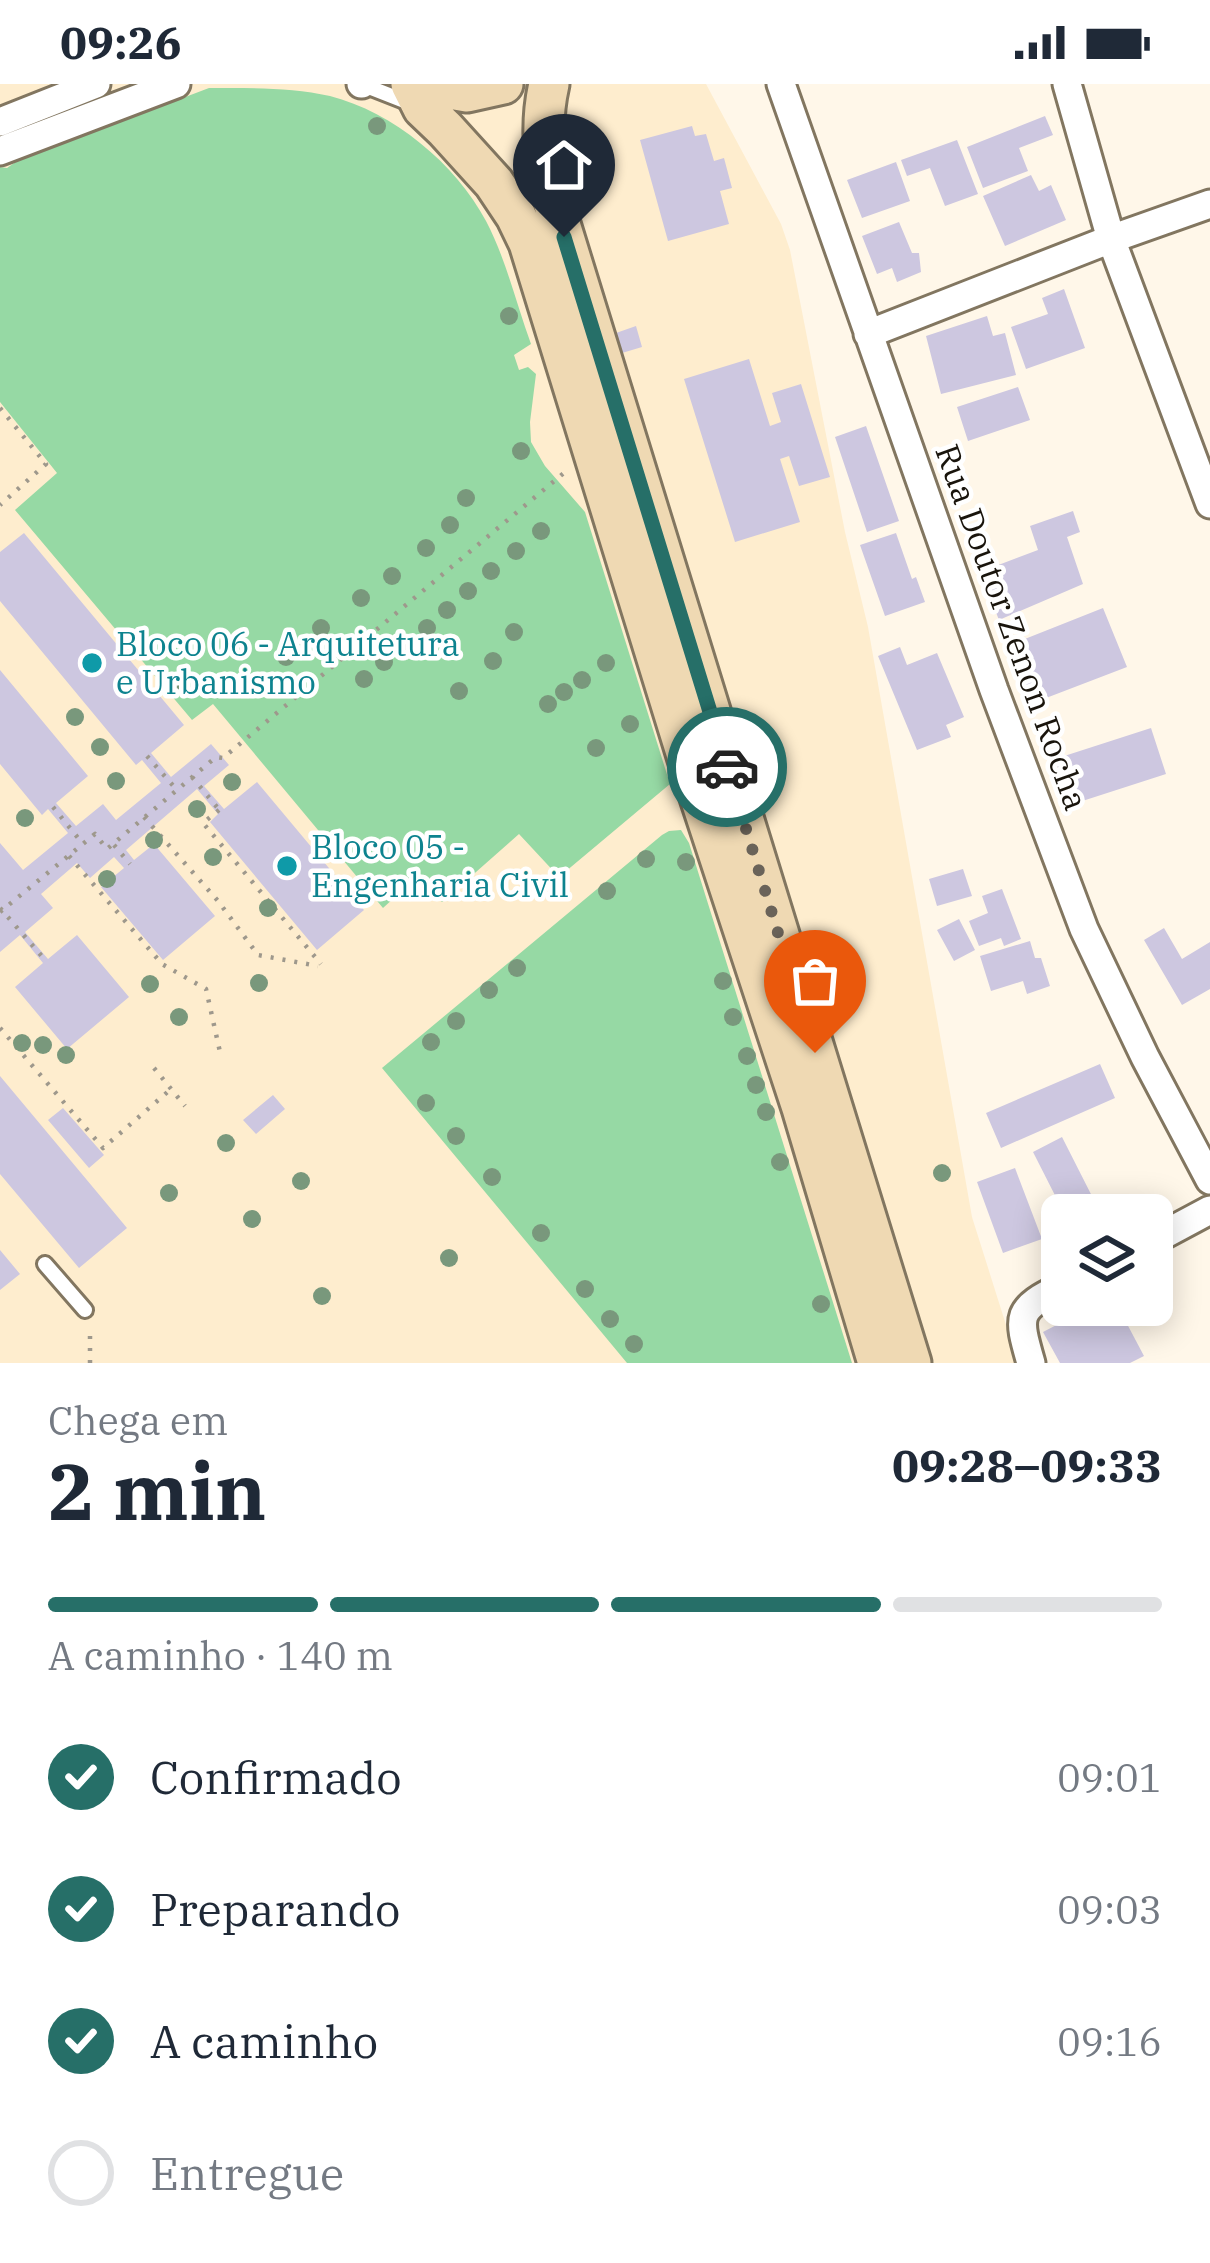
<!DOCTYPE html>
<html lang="pt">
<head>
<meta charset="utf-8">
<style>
	:root { --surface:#fff; --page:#f2f2f3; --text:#1f2937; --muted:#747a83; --line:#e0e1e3; --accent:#266f68 }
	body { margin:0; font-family:"IBM Plex Serif",serif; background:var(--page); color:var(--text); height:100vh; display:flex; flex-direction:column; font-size:45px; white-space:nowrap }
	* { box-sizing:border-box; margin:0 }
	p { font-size:39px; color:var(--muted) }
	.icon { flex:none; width:66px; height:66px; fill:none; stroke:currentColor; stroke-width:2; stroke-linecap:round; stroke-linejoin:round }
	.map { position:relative; height:1279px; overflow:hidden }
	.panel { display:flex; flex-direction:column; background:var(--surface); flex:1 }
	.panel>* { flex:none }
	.tools { position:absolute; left:1041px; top:1110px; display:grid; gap:24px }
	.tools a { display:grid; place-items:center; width:132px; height:132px; border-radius:18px; background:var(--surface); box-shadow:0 6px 30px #0003; font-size:60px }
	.pin { position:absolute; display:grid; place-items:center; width:102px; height:102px; color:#fff; margin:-123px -51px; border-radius:50% 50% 50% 0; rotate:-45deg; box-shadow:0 0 12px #0007 }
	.pin .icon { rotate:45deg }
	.courier { position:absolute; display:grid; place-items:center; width:120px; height:120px; margin:-60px; border:9px solid #266f68; border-radius:50%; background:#fff; color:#222; box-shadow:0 3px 15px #0007 }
	.summary em { font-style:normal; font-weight:700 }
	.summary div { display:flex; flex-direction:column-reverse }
	.summary { display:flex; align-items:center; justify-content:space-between; height:204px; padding:0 48px }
	h1 { font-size:78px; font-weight:700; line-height:90px }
	.bar { display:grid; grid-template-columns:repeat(4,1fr); gap:18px 12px; align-content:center; height:144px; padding:0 48px }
	.bar i { height:15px; border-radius:9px; background:var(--line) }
	.bar .on { background:var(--accent) }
	.bar p { grid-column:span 4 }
	ol { padding:0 48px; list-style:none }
	li { display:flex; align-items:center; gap:36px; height:132px }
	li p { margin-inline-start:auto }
	li .icon { padding:12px; border-radius:50%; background:var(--accent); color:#fff; stroke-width:4 }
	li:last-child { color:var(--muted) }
	li i { width:66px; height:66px; border:6px solid var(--line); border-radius:50% }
	.status { display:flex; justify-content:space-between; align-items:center; height:84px; padding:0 60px; background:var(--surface); direction:ltr }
	.status svg { height:33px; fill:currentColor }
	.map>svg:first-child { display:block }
	.built { fill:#feedce }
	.green { fill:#96d9a4 }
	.building { fill:#cdc7e0 }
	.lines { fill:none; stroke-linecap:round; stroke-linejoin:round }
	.service-casing { stroke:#827660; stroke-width:20 }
	.minor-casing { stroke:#827660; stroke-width:33 }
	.secondary-casing { stroke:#827660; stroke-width:45 }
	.path { stroke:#9e988c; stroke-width:4.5; stroke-dasharray:3 9; stroke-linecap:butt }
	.service { stroke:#fff; stroke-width:14 }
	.minor { stroke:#fff; stroke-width:27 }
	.secondary { stroke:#efd9b3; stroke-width:39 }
	.tree { fill:#79987c }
	.done { stroke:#6a6359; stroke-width:12; stroke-dasharray:0 21.6 }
	.route { stroke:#266f68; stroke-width:15 }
	.culture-dot { fill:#0f9aa8; stroke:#fff; stroke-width:4.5 }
	.labels { text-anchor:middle; stroke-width:9; stroke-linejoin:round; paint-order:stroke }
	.street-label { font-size:33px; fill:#19140c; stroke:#fff }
	.culture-label { font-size:33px; fill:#0d838f; stroke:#fff; text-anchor:start }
</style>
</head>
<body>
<div class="status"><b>09:26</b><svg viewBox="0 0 49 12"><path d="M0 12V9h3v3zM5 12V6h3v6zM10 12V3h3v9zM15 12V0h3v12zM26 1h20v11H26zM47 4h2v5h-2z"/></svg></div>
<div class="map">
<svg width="1210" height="1279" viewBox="0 0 1210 1279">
	<rect width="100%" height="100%" fill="#fff7e9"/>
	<path class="built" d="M 0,0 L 706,0 L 781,140 L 790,166 L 845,448 L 868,543 L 972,1133 L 1018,1279 L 0,1279 Z"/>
	<path class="green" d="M 209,4 C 249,4 291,3 330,12 C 393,28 456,80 486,137 C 506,175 516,219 531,260 L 514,271 L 519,286 L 528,283 L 536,290 L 530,338 L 531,358 L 545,382 L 585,428 L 670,700 L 559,793 L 519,750 L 442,818 L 418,792 L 383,824 L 213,620 L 192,636 L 15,426 L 57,389 L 0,318 L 0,83 L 7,84 L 17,77 Z
		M 681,746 L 689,759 L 852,1279 L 627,1279 L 382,984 L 662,751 L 669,747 Z"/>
	<path class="building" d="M 1045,32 L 1053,51 L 1019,64 L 1028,87 L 983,104 L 967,63 Z
		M 692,42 L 695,52 L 706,50 L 714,77 L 724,74 L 732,104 L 720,107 L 729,140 L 668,157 L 640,56 Z
		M 957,56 L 978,110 L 945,122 L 930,84 L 907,92 L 901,76 Z
		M 896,78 L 910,117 L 862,134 L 847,96 Z
		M 1031,91 L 1039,107 L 1051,101 L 1066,136 L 1005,162 L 983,112 Z
		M 899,138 L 912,169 L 919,169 L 921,188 L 897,198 L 892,184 L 877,190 L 862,152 Z
		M 1064,205 L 1085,264 L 1026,285 L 1011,243 L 1048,230 L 1042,214 Z
		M 987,232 L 993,252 L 1005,249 L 1016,291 L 941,310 L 926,252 Z
		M 636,242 L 642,263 L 622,269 L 616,249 Z
		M 749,275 L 770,342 L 781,338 L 772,309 L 801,300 L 830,393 L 799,402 L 789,372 L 780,375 L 800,438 L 735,458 L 684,295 Z
		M 1018,303 L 1030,336 L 968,357 L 957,323 Z
		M 866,342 L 899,437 L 867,448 L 835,353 Z
		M 1073,427 L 1080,448 L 1067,453 L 1083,500 L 999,536 L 980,488 L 1038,466 L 1030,442 Z
		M 24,449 L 184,641 L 151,669 L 171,693 L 211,660 L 229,681 L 204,702 L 224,725 L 257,698 L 364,826 L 317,866 L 210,738 L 218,730 L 197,705 L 126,766 L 134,776 L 154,760 L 215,832 L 163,876 L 101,803 L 124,784 L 114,773 L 90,794 L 77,779 L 41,810 L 53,824 L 25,848 L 48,875 L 77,851 L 129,913 L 67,965 L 15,903 L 43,879 L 20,851 L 0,868 L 0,759 L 23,786 L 68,749 L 48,725 L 42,731 L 0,680 L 0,586 L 88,692 L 56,719 L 76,742 L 103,720 L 116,736 L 161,699 L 142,676 L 136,681 L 0,517 L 0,468 Z
		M 896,449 L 912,495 L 916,493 L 925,518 L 885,532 L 860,461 Z
		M 1103,524 L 1127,583 L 1033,619 L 1010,561 Z
		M 900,563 L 907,581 L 937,569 L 964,633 L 946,641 L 951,653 L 917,666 L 878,572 Z
		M 1151,644 L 1166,690 L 1070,721 L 1055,675 Z
		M 963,785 L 972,812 L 937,822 L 929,795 Z
		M 1002,805 L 1021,855 L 1004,862 L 1001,854 L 979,862 L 969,837 L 988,829 L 982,812 Z
		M 959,835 L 975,866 L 954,877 L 937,846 Z
		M 1164,844 L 1182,875 L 1210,858 L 1210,905 L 1182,921 L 1144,856 Z
		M 1030,857 L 1035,874 L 1041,874 L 1050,902 L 1027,910 L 1023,897 L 991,907 L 980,872 Z
		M 1100,980 L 1115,1014 L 1001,1064 L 986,1029 Z
		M 0,992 L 127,1144 L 79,1184 L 0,1090 Z
		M 273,1011 L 285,1025 L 256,1050 L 243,1036 Z
		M 63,1024 L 104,1071 L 89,1084 L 48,1036 Z
		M 1062,1053 L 1098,1124 L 1085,1131 L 1065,1131 L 1033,1068 Z
		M 1015,1084 L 1042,1155 L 1003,1169 L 977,1098 Z
		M 0,1166 L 20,1190 L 0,1206 Z
		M 1095,1221 L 1117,1221 L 1144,1272 L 1130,1279 L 1060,1279 L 1043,1248 Z"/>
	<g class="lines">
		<defs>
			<path id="service" d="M 361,0 L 412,20
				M 45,1180 L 85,1226"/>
			<path id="minor" d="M 361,0 L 362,0
				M 781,0 L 994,606 L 1084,845 L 1145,973 L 1210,1096
				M 0,38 L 96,0
				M 0,67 L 176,0
				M 1210,120 L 1111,155 L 1210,420
				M 868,250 L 1111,155 L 1067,0
				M 1152,1157 L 1210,1126
				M 1031,1279 C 1017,1231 1016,1225 1062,1203"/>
			<path id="secondary" d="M 411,0 L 423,24 L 445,45 L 494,99 L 516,132 L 529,159 L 696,701 L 802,1024 L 878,1279
				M 421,0 L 467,8 L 503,0
				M 549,0 C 540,39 544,75 552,114 L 911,1279"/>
		</defs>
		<use href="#service" class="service-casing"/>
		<use href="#minor" class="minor-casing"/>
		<use href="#secondary" class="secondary-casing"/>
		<path class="path" d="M 0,324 L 46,380 L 0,421
			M 147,672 L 176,705
			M 192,693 L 221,728
			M 53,723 L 83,760
			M 219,726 L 203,739 L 321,880
			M 144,733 L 218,817 L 258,871 L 318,882
			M 114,761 L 130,780
			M 69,772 L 162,880 L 206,905 L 220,968
			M 0,824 L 46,877
			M 0,828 L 95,750 L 107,765 L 216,673 L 223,674 L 565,388
			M 0,944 L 103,1064 L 171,1005
			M 154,984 L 185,1022
			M 90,1279 L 90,1243"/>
		<use href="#service" class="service"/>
		<use href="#minor" class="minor"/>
		<use href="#secondary" class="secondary"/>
	</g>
	<g class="tree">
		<circle cx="377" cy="42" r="9"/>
		<circle cx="509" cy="232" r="9"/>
		<circle cx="521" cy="367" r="9"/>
		<circle cx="466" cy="414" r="9"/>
		<circle cx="450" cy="441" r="9"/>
		<circle cx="541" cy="447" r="9"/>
		<circle cx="426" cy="464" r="9"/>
		<circle cx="516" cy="467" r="9"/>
		<circle cx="491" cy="487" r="9"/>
		<circle cx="392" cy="492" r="9"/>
		<circle cx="468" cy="507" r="9"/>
		<circle cx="361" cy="514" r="9"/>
		<circle cx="447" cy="526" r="9"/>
		<circle cx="321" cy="544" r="9"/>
		<circle cx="427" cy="544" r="9"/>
		<circle cx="514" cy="548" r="9"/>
		<circle cx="408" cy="559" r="9"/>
		<circle cx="286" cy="573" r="9"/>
		<circle cx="493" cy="577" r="9"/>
		<circle cx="384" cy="578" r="9"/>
		<circle cx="606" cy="579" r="9"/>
		<circle cx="364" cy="595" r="9"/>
		<circle cx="582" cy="596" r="9"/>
		<circle cx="180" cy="600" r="9"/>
		<circle cx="248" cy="604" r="9"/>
		<circle cx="459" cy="607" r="9"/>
		<circle cx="564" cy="608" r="9"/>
		<circle cx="548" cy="620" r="9"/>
		<circle cx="75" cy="633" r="9"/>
		<circle cx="630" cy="640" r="9"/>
		<circle cx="100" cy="663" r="9"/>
		<circle cx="596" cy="664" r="9"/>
		<circle cx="116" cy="697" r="9"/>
		<circle cx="232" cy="698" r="9"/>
		<circle cx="197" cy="725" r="9"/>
		<circle cx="25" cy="734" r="9"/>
		<circle cx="154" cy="756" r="9"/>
		<circle cx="213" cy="773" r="9"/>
		<circle cx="646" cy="775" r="9"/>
		<circle cx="686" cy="778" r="9"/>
		<circle cx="107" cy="795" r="9"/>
		<circle cx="607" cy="807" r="9"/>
		<circle cx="268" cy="824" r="9"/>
		<circle cx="517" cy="884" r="9"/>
		<circle cx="723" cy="897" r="9"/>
		<circle cx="259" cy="899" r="9"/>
		<circle cx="150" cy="900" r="9"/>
		<circle cx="489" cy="906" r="9"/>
		<circle cx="179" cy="933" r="9"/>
		<circle cx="733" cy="933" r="9"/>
		<circle cx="456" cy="937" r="9"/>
		<circle cx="431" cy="958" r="9"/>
		<circle cx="22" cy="959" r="9"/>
		<circle cx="43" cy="961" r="9"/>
		<circle cx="66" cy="971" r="9"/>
		<circle cx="747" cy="972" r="9"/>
		<circle cx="756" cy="1001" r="9"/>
		<circle cx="426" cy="1019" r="9"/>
		<circle cx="766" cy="1028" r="9"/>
		<circle cx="456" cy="1052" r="9"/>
		<circle cx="226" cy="1059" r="9"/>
		<circle cx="780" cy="1078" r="9"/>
		<circle cx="942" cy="1089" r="9"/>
		<circle cx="492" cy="1093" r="9"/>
		<circle cx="301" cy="1097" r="9"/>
		<circle cx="169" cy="1109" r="9"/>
		<circle cx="252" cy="1135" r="9"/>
		<circle cx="541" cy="1149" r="9"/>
		<circle cx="449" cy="1174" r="9"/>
		<circle cx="585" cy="1205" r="9"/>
		<circle cx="322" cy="1212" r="9"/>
		<circle cx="821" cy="1220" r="9"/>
		<circle cx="610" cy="1235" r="9"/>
		<circle cx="634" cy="1260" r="9"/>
	</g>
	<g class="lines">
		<path class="done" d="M 727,683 L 815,969"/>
		<path class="route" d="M 564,153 L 727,683"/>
	</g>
	<g class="culture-dot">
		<circle cx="92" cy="579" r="12"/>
		<circle cx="287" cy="782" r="12"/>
	</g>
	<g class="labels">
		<g class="street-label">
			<text transform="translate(1012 543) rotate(70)" y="12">Rua Doutor Zenon Rocha</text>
		</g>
		<g class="culture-label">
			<text x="116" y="572">Bloco 06 - Arquitetura<tspan x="116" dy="38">e Urbanismo</tspan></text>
			<text x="311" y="775">Bloco 05 -<tspan x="311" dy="38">Engenharia Civil</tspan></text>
		</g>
	</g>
</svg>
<div class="tools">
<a><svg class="icon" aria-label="layers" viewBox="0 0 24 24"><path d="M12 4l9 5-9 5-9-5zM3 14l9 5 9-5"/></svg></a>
</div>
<div class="pin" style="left:815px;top:969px;background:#ea580c"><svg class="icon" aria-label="bag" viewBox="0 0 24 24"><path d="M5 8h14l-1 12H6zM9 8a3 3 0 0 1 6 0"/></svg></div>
<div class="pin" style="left:564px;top:153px;background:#1f2937"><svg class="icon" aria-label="home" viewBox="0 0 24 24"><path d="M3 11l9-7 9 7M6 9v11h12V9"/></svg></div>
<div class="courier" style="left:727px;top:683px"><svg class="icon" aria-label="car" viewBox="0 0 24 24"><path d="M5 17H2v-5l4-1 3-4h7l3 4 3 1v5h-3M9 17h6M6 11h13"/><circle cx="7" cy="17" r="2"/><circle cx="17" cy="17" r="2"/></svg></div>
</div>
<section class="panel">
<div class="summary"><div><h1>2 min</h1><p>Chega em</p></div><em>09:28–09:33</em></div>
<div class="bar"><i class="on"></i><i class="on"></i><i class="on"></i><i></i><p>A caminho · 140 m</p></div>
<ol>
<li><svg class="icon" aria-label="check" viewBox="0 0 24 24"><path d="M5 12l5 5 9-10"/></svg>Confirmado<p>09:01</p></li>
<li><svg class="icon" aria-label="check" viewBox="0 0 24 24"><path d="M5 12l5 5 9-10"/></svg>Preparando<p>09:03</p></li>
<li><svg class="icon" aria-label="check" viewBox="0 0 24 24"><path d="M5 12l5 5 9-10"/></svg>A caminho<p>09:16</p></li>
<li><i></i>Entregue</li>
</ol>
</section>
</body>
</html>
